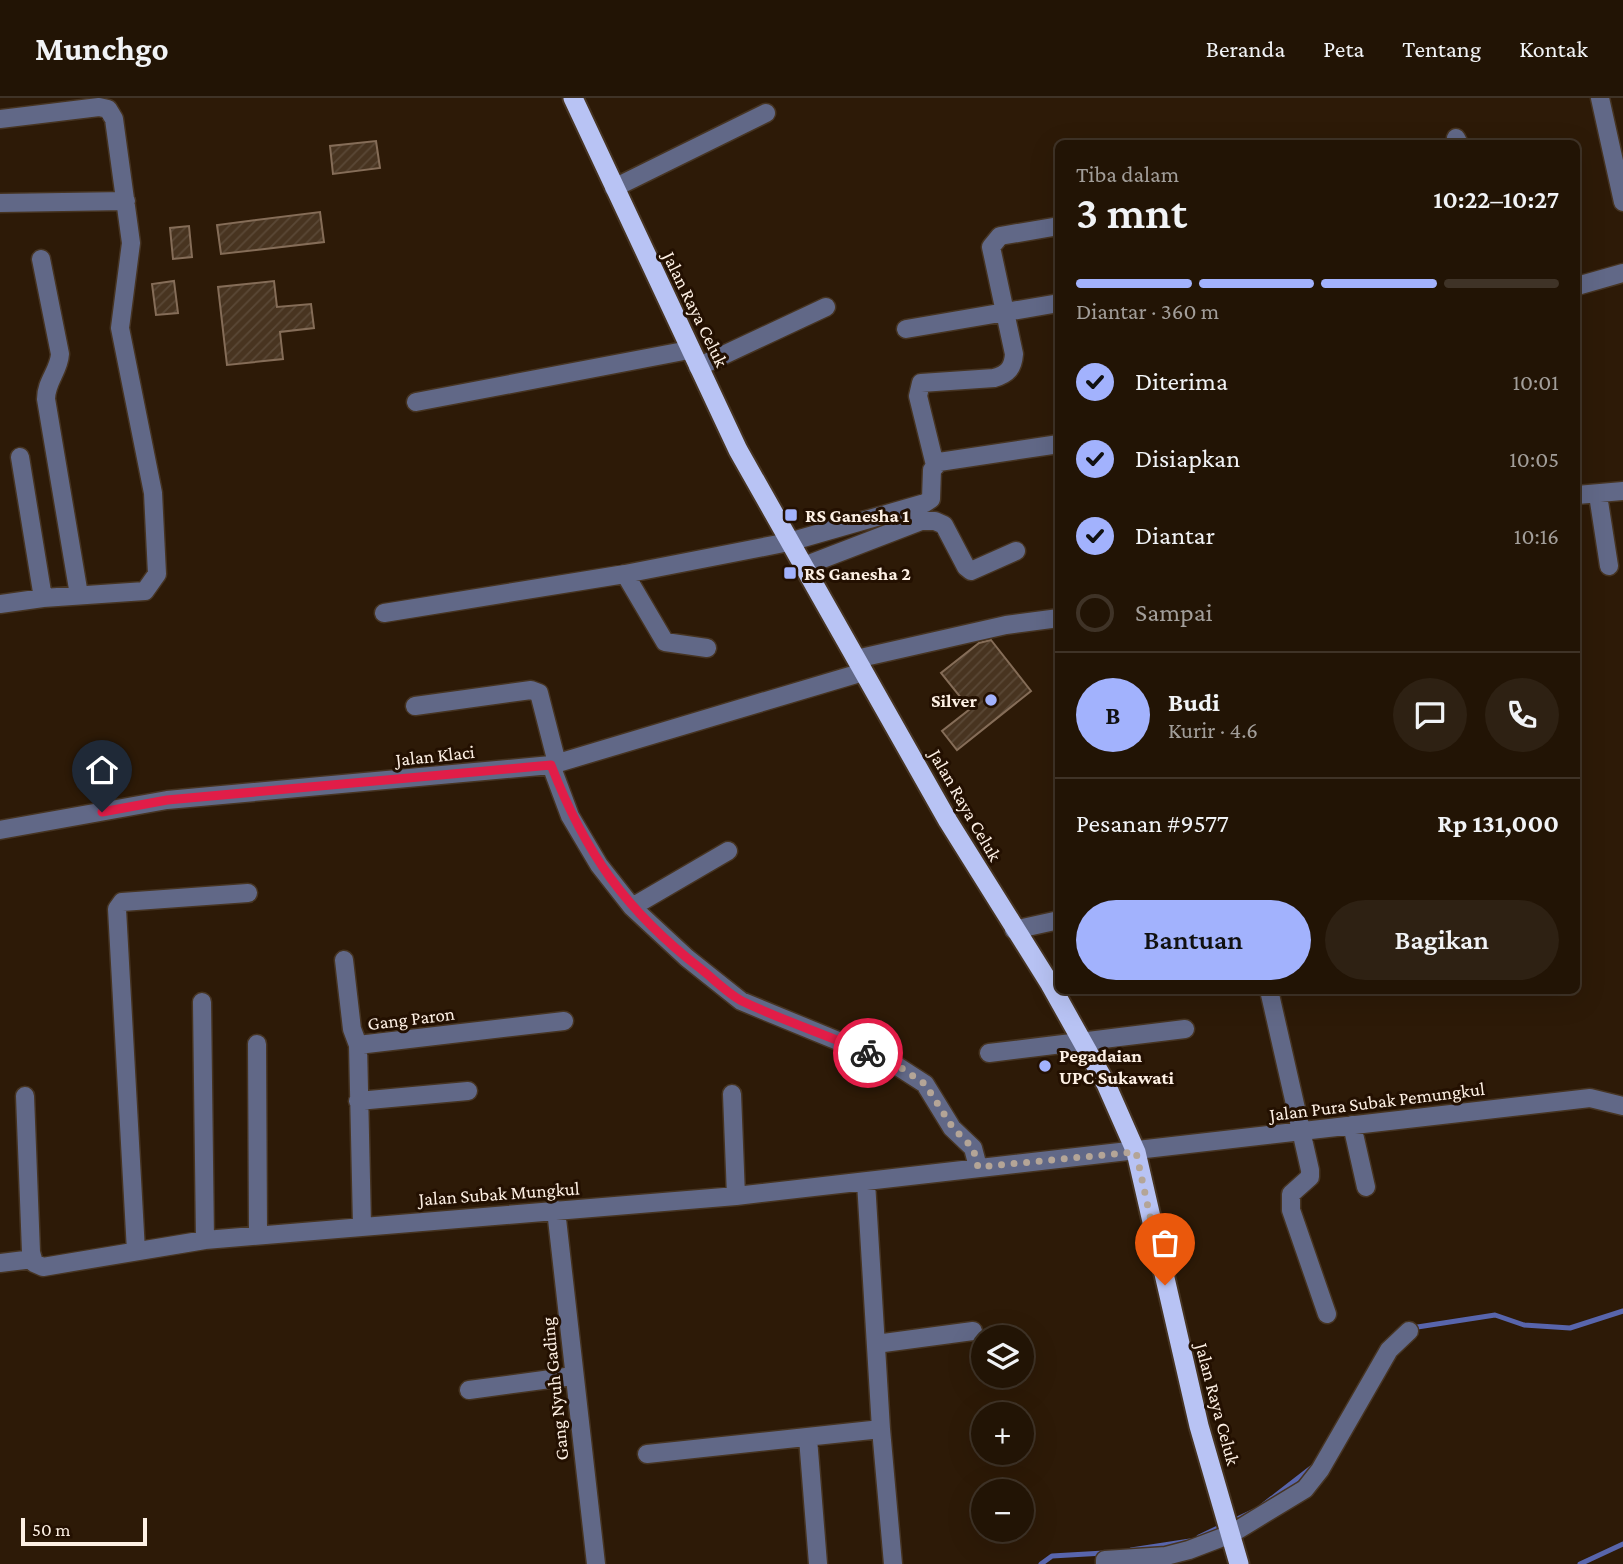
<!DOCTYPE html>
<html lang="id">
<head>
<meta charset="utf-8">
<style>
	:root { --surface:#221405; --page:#2e2113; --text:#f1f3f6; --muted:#a29e9a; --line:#3f3327; --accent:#a2b2fd }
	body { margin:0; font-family:"Crimson Pro",serif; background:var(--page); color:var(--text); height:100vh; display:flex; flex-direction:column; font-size:26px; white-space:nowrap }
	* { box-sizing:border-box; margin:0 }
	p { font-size:23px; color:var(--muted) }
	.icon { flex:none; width:38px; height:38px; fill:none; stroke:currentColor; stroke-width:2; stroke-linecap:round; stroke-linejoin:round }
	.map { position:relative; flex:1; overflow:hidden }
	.side { position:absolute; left:1055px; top:42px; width:525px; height:854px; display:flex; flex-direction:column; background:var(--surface); border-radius:10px; box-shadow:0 7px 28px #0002,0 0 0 2px var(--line) }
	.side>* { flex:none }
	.buttons { position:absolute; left:971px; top:1227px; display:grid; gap:14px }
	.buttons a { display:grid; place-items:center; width:63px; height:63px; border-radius:50%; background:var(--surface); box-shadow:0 7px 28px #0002,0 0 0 2px var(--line); font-size:35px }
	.scale { position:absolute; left:21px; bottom:18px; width:126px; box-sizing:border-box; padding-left:7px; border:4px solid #fdf0e4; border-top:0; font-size:19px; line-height:24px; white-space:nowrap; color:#fdf0e4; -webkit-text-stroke:5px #231001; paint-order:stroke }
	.pin { position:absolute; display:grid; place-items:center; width:60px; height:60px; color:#fff; margin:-72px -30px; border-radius:50% 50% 50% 0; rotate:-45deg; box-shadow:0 0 7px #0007 }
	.pin .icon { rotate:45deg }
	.courier { position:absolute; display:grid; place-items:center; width:70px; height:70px; margin:-35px; border:5px solid #e11d48; border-radius:50%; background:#fff; color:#222; box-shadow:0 2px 9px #0007 }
	.summary em { font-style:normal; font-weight:600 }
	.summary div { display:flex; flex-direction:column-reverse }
	.summary { display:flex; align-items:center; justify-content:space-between; height:119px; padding:0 21px }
	h1 { font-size:46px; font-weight:600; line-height:52px }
	.bar { display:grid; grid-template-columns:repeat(4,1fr); gap:10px 7px; align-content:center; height:84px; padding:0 21px }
	.bar i { height:9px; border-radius:5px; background:var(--line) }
	.bar .selected { background:var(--accent) }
	.bar p { grid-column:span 4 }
	.line { display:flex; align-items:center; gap:18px; padding:0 21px; border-top:2px solid var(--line) }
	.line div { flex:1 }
	.round { display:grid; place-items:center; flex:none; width:74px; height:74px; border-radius:37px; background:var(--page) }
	ol { padding:0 21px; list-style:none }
	li { display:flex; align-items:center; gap:21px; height:77px }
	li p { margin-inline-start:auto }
	li .icon { padding:7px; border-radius:50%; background:var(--accent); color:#111; stroke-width:4 }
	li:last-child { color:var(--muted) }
	li i { width:38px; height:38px; border:4px solid var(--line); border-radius:50% }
	.cta { display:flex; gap:14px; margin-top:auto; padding:14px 21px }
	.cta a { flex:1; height:80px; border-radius:42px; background:var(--accent); color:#111; font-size:28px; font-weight:600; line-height:80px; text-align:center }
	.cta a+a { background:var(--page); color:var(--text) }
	header { display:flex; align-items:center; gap:42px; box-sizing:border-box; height:98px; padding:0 35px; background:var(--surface); border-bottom:2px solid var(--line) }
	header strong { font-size:33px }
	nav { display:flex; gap:38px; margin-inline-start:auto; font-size:24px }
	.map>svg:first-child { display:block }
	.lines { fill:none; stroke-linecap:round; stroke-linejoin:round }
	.stream { stroke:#5865ac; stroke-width:5 }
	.building { fill:url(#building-hatch); stroke:#856d58; stroke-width:2 }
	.minor-casing { stroke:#463422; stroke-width:21 }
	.trunk-casing { stroke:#463422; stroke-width:23 }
	.minor { stroke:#616887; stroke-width:18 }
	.trunk { stroke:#b8c3f4; stroke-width:19 }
	.done { stroke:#b4a597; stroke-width:7; stroke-dasharray:0 12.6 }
	.route { stroke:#e11d48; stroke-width:9 }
	.poi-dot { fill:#a2b2fd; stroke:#231001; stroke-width:2.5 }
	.labels { text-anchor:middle; stroke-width:6; stroke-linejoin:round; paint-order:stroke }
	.street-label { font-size:19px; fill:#fdf0e4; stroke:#231001 }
	.poi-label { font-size:19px; font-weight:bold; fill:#fdf0e4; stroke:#231001; text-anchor:start }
</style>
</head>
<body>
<header>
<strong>Munchgo</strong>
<nav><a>Beranda</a><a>Peta</a><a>Tentang</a><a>Kontak</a></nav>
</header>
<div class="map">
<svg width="1623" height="1466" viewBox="0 0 1623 1466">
	<defs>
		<pattern id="building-hatch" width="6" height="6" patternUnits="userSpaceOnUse" patternTransform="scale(1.75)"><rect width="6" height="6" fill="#483420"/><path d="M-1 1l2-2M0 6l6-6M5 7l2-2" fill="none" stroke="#5a4836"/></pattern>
	</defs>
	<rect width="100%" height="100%" fill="#2d1a07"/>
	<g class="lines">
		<path class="stream" d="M 1411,1230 L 1495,1217 L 1524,1227 L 1570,1230 L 1623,1213
			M 1262,1408 L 1315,1367
			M 1231,1424 L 1254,1413
			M 1199,1439 L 1222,1428
			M 1131,1452 L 1190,1443
			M 1041,1466 L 1052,1458 L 1104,1455
			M 1580,1466 L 1623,1446"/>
	</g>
	<path class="building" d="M 376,43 L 380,70 L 333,76 L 330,48 Z
		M 320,114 L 324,144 L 221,156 L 217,127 Z
		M 189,128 L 192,159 L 173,161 L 170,130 Z
		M 174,183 L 178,215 L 156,217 L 152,186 Z
		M 274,183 L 277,209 L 311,206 L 314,230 L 280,234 L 283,261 L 227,267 L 218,189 Z
		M 991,542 L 1031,593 L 957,652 L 942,633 L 970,611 L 941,575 L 979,545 Z"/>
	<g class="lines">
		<defs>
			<path id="minor" d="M 1600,0 L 1623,104
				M 0,21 L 99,9 L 108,11 L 114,21 L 131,145 L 120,230 L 153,395 L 157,476 L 145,493 L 43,500 L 0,506
				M 1456,40 L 1459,46
				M 614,90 L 766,15
				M 0,105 L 126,103
				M 41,161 L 60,256 C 59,273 46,283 46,301 L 79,497
				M 1577,188 L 1623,175
				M 906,231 L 1059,205
				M 698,269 L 826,209
				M 416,304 L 689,252
				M 20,359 L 43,500
				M 935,367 L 918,298 L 921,285 L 994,280 C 1008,276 1013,270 1014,256 L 991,149 L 1000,138 L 1059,128
				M 1577,397 L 1623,393
				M 1598,397 L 1609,468
				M 804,468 L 921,423 L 935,423 L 944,427 L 966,469 L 971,473 L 1016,453
				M 625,476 L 665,544 L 707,550
				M 384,515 L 625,476 L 789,444 L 925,405 L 931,401 L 932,372 L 939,364 L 1059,346
				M 856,561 L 1006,527 L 1059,520
				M 415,608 L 531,592 L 539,595 L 557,665
				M 551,667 L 570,718 L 599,767 L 632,809 L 687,860 L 741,903 L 894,966 L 925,986 L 952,1030 L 973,1050 L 978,1069
				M 0,732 L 167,702 L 551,667 L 863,574
				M 632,809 L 728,753
				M 1014,832 L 1059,822
				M 344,862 L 352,931 L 358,947 L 362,1127
				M 1269,892 L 1310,1072 L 1310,1079 L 1291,1096 L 1291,1112 L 1327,1216
				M 202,904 L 205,1142
				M 257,946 L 258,1137
				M 358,947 L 564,923
				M 989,955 L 1185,931
				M 732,996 L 736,1098
				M 25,998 L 31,1154 L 34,1165 L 43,1169 L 205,1142 L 736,1098 L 1590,1000 L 1623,1008
				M 358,1003 L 468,993
				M 1352,1027 L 1366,1089
				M 866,1084 L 881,1331 L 893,1466
				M 556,1112 L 596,1466
				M 136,1153 L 117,811 L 122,804 L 248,795
				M 0,1165 L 33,1161
				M 876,1246 L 973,1233
				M 469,1292 L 573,1278
				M 808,1340 L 818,1466
				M 647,1356 L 881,1331
				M 1105,1466 L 1105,1462 L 1166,1458 L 1189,1452 L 1231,1436 L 1305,1391 L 1320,1372 L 1389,1252 L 1409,1233"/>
			<path id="trunk" d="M 573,0 L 738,352 L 948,723 L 1050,886 L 1106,986 L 1136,1054 L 1199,1328 L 1239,1466"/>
		</defs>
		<use href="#minor" class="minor-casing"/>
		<use href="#trunk" class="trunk-casing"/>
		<use href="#minor" class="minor"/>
		<use href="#trunk" class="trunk"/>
	</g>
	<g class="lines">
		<path class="done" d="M 868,955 L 894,965 L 925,986 L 953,1030 L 973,1050 L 978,1069 L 1136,1054 L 1165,1187"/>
		<path class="route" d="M 102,714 L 167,702 L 551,667 C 585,755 626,813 701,871 C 715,882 729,897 744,904 C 784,923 827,937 868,955"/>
	</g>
	<g class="poi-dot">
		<rect x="784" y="410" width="14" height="14" rx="3.5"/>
		<rect x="783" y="468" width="14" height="14" rx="3.5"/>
		<circle cx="991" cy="602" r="7"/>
		<circle cx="1045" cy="968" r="7"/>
	</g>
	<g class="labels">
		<g class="street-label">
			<text transform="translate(696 211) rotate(64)" y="7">Jalan Raya Celuk</text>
			<text transform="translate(435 657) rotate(-6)" y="7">Jalan Klaci</text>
			<text transform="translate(966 707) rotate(60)" y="7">Jalan Raya Celuk</text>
			<text transform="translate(411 920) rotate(-7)" y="7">Gang Paron</text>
			<text transform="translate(1377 1003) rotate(-7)" y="7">Jalan Pura Subak Pemungkul</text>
			<text transform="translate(499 1095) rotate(-4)" y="7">Jalan Subak Mungkul</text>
			<text transform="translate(554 1291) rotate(-96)" y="7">Gang Nyuh Gading</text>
			<text transform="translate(1218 1306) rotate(75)" y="7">Jalan Raya Celuk</text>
		</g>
		<g class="poi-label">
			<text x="805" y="424">RS Ganesha 1</text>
			<text x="804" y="482">RS Ganesha 2</text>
			<text x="977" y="609" text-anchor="end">Silver</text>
			<text x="1059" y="964">Pegadaian<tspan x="1059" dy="22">UPC Sukawati</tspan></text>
		</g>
	</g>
</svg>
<div class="buttons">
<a><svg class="icon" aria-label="layers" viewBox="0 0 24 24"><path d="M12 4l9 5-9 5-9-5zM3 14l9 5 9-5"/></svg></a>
<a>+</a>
<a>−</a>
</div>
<div class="scale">50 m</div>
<div class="pin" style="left:1165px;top:1187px;background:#ea580c"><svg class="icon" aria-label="bag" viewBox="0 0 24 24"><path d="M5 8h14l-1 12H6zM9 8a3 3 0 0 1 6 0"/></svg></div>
<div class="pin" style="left:102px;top:714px;background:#1f2937"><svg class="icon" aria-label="home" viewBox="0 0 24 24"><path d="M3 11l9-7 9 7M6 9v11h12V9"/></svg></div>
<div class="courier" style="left:868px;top:955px"><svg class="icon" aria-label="bike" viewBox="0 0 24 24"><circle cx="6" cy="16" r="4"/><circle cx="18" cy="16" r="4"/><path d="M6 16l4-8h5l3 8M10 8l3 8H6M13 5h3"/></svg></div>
<section class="side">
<div class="summary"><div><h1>3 mnt</h1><p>Tiba dalam</p></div><em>10:22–10:27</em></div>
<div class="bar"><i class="selected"></i><i class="selected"></i><i class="selected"></i><i></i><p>Diantar · 360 m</p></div>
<ol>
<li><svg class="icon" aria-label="check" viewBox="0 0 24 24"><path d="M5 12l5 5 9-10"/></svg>Diterima<p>10:01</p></li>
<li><svg class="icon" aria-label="check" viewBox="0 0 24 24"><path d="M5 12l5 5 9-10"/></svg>Disiapkan<p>10:05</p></li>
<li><svg class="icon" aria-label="check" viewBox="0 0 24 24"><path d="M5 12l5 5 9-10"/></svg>Diantar<p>10:16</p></li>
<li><i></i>Sampai</li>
</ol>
<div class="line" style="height:126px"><b class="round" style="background:var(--accent);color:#111">B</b><div><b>Budi</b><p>Kurir · 4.6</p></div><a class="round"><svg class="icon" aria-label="chat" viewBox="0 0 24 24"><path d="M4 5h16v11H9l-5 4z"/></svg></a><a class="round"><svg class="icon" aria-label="phone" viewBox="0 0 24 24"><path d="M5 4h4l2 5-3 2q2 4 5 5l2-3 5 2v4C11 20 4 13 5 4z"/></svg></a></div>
<div class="line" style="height:91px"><div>Pesanan #9577</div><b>Rp 131,000</b></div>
<div class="cta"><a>Bantuan</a><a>Bagikan</a></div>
</section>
</div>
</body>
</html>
